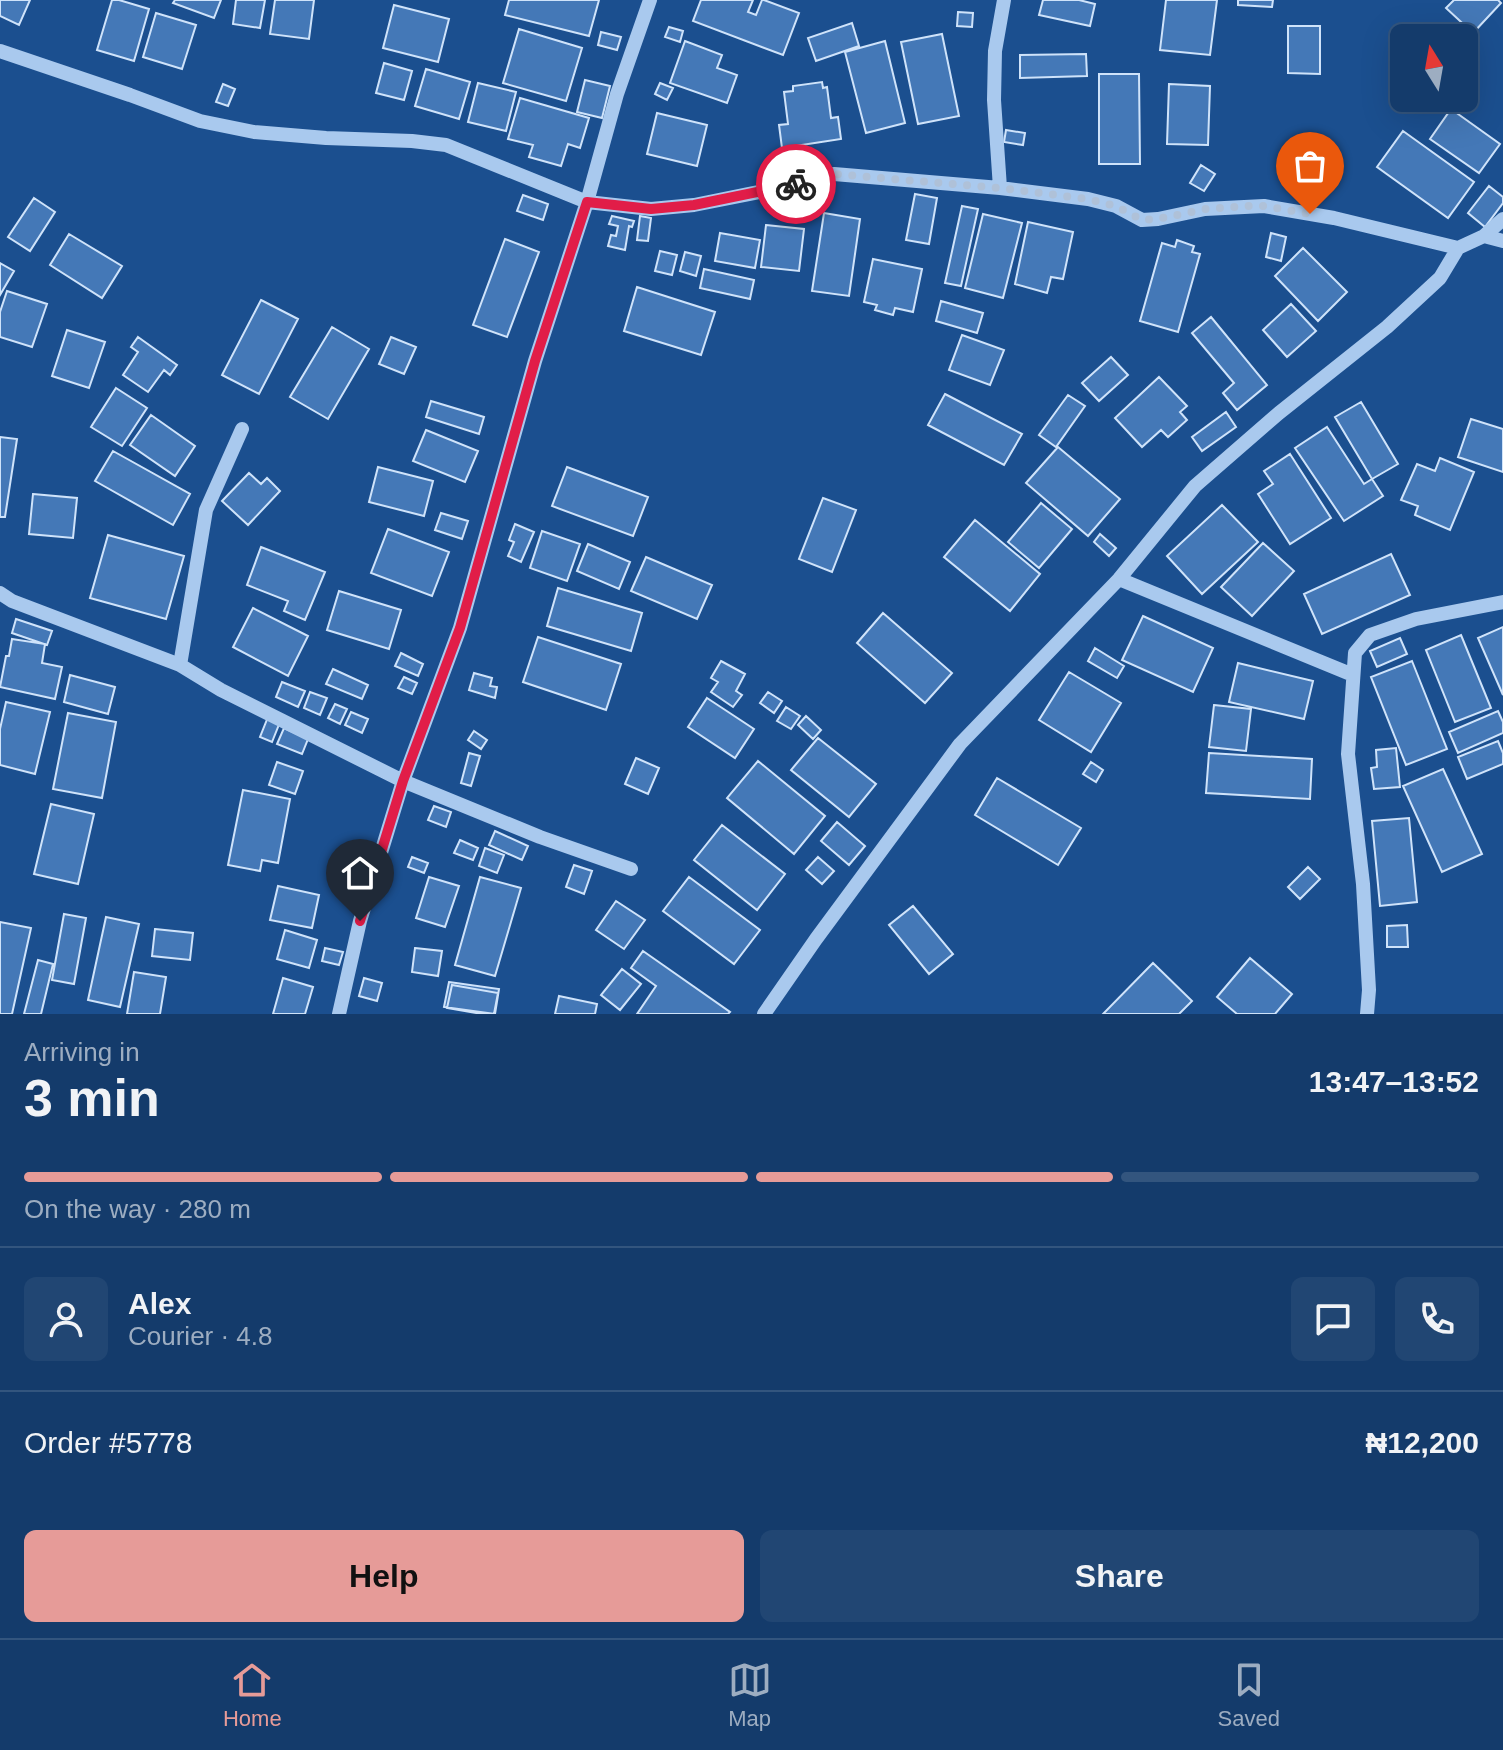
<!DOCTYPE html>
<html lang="en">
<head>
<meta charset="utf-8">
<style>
	:root { --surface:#143b6b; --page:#214673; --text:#f1f3f6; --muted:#9dadc1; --line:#33557e; --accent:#e69b98 }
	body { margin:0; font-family:Helvetica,sans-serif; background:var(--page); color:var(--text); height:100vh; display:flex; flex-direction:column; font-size:30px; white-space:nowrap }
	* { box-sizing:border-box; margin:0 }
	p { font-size:26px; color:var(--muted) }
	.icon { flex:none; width:44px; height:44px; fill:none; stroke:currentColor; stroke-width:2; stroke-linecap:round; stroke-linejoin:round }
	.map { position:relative; height:1014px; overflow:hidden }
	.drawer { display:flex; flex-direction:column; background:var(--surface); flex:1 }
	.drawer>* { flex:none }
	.needle { width:52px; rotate:349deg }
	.fabs { position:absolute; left:1390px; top:24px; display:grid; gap:16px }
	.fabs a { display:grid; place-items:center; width:88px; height:88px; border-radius:12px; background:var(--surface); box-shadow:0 8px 32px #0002,0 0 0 2px var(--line); font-size:40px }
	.pin { position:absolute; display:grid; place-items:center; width:68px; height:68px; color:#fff; margin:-82px -34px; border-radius:50% 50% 50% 0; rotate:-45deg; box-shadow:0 0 8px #0007 }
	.pin .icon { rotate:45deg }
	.courier { position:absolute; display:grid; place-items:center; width:80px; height:80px; margin:-40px; border:6px solid #e11d48; border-radius:50%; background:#fff; color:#222; box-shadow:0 2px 10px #0007 }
	.head em { font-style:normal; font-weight:700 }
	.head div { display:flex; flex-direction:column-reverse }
	.head { display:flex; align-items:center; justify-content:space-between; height:136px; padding:0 24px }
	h1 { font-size:52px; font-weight:700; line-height:60px }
	.bar { display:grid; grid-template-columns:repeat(4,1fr); gap:12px 8px; align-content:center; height:96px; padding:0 24px }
	.bar i { height:10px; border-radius:6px; background:var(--line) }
	.bar .selected { background:var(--accent) }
	.bar p { grid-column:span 4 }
	.line { display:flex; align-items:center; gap:20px; padding:0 24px; border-top:2px solid var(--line) }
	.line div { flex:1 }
	.round { display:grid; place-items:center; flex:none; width:84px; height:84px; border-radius:12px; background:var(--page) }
	.action { display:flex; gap:16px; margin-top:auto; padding:16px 24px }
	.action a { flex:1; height:92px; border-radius:12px; background:var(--accent); color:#111; font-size:32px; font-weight:700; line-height:92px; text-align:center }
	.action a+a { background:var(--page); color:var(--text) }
	.dock { display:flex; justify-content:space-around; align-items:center; height:112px; border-top:2px solid var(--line); background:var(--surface); font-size:22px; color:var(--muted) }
	.dock a { display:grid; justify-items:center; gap:4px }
	.dock .selected { color:var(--accent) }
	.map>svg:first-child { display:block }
	.building { fill:#4478b7; stroke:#cfe3fa; stroke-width:2 }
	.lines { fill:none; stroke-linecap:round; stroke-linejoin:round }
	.minor { stroke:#a9c9ee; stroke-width:14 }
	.done { stroke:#afc1d8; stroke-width:8; stroke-dasharray:0 14.4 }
	.route { stroke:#e11d48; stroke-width:10 }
</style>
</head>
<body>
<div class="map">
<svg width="1503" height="1014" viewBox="0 0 1503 1014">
	<rect width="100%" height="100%" fill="#1b4f8f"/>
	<path class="building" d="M 0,0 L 30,0 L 19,25 L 0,16 Z
		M 112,0 L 119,0 L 149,9 L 134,61 L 97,50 Z
		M 175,0 L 221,0 L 214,18 L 173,3 Z
		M 236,0 L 265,0 L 260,28 L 233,24 Z
		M 275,0 L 314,0 L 309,39 L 270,34 Z
		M 509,0 L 599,0 L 589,36 L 505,15 Z
		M 701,0 L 753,0 L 748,12 L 756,15 L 762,0 L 764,0 L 799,13 L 783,55 L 693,21 Z
		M 1043,0 L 1079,0 L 1095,4 L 1090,26 L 1039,15 Z
		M 1166,0 L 1217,0 L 1210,55 L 1160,50 Z
		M 1238,0 L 1273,0 L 1272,7 L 1238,5 Z
		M 1454,0 L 1498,0 L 1501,3 L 1473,33 L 1446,8 Z
		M 394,5 L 449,19 L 438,62 L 383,48 Z
		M 958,12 L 973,13 L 972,27 L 957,26 Z
		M 156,13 L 196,25 L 182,69 L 143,57 Z
		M 852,23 L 859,46 L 816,61 L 808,38 Z
		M 1288,26 L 1320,26 L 1320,74 L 1288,73 Z
		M 669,27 L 683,31 L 680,42 L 665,37 Z
		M 519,29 L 582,48 L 566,101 L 503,83 Z
		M 601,32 L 621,37 L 617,50 L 598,45 Z
		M 942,34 L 959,116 L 918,124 L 901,42 Z
		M 685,41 L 722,55 L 717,68 L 737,75 L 727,103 L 670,83 Z
		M 885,41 L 905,123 L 866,133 L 845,52 Z
		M 1086,54 L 1087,76 L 1020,78 L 1020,55 Z
		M 384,63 L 412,71 L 404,100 L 376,93 Z
		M 426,69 L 470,82 L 459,119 L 415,106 Z
		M 1099,74 L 1139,74 L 1140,164 L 1099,164 Z
		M 585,80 L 610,86 L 602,118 L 577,112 Z
		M 822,82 L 823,88 L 827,87 L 831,118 L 838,117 L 841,139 L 782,148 L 779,125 L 788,124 L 784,92 L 793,91 L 793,86 Z
		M 478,83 L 516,92 L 506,131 L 468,122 Z
		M 660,83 L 673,88 L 667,100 L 655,94 Z
		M 223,84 L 235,89 L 228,106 L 216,102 Z
		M 1169,84 L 1210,86 L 1208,145 L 1167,144 Z
		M 520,98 L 589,118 L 580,148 L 568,144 L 561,166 L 529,157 L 533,145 L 508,139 Z
		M 1451,109 L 1500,144 L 1479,173 L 1430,139 Z
		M 657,113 L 707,125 L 697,166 L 647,154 Z
		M 1006,130 L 1025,133 L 1023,145 L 1004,142 Z
		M 1403,131 L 1474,182 L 1448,218 L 1377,167 Z
		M 1201,165 L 1215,174 L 1204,191 L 1190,183 Z
		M 1489,186 L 1503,197 L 1503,203 L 1485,227 L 1468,213 Z
		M 915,194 L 937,198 L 929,244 L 906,240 Z
		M 523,195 L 548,204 L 543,220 L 517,211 Z
		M 34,198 L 55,212 L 30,251 L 8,237 Z
		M 962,206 L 978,209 L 961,286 L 945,283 Z
		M 824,213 L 860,219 L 849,296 L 812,291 Z
		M 983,214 L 1022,223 L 1003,298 L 965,288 Z
		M 612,216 L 634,221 L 632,227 L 629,226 L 625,250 L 608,246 L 611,235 L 616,236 L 618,226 L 609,224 Z
		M 640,216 L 651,218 L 648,241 L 637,240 Z
		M 1028,222 L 1073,232 L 1063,279 L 1051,277 L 1047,293 L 1015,284 Z
		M 766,225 L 804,229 L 799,271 L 761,267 Z
		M 720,233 L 760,240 L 755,268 L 715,261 Z
		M 1271,233 L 1286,237 L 1281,261 L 1266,257 Z
		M 69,234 L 122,266 L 102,298 L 50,265 Z
		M 505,239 L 539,252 L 507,337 L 473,325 Z
		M 1177,240 L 1194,246 L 1192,252 L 1200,254 L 1178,332 L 1140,321 L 1162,243 L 1175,247 Z
		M 1303,248 L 1347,292 L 1318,321 L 1275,276 Z
		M 660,251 L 677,255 L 672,275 L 655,271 Z
		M 685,252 L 701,256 L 696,276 L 680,271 Z
		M 873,259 L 922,269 L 913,312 L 895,308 L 893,315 L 875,310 L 877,305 L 864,302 Z
		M 0,263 L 14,271 L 0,295 Z
		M 704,269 L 754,280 L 750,299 L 700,288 Z
		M 637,287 L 715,312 L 701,355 L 624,331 Z
		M 7,291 L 47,304 L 32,347 L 0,337 L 0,312 Z
		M 261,300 L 298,319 L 259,394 L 222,375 Z
		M 941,301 L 983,313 L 977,333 L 936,321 Z
		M 1291,304 L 1316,331 L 1287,357 L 1263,330 Z
		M 1211,317 L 1267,385 L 1237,410 L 1223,393 L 1234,383 L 1192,333 Z
		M 332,327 L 369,349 L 328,419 L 290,397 Z
		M 67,330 L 105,342 L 89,388 L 52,376 Z
		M 962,335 L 1004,350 L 990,385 L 949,370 Z
		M 138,337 L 177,365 L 170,375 L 164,370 L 148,392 L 123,375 L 138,352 L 131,347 Z
		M 391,337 L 416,347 L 404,374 L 379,364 Z
		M 1111,357 L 1128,375 L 1099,401 L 1082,383 Z
		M 1159,377 L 1187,406 L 1180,412 L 1187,420 L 1168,437 L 1161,430 L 1142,447 L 1115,418 Z
		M 116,388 L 147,408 L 122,446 L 91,427 Z
		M 945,394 L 1022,434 L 1004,465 L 928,425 Z
		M 1068,395 L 1085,406 L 1056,447 L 1039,435 Z
		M 431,401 L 484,417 L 479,434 L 426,417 Z
		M 1361,402 L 1398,464 L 1372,479 L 1335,417 Z
		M 1226,412 L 1236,427 L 1202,451 L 1192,437 Z
		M 151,415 L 195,446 L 175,476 L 130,445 Z
		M 1471,419 L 1503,429 L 1503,472 L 1458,457 Z
		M 1327,427 L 1364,484 L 1372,479 L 1383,496 L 1344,521 L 1295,448 Z
		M 426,430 L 478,451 L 465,482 L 413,461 Z
		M 0,437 L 17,439 L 5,517 L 0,517 Z
		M 1058,447 L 1120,499 L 1088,536 L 1026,483 Z
		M 113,451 L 190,494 L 173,525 L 95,481 Z
		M 1290,454 L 1331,518 L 1290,544 L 1258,494 L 1273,484 L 1264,471 Z
		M 1440,458 L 1474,472 L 1450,530 L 1415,515 L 1418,506 L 1401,500 L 1417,464 L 1435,471 Z
		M 378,467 L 433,481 L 424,516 L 369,502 Z
		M 567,467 L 648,497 L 633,536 L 552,506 Z
		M 249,473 L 261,484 L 267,478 L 280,491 L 248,525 L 222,501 Z
		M 33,494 L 77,498 L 73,538 L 29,534 Z
		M 823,498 L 856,510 L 832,572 L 799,559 Z
		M 1041,503 L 1072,529 L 1039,568 L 1008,542 Z
		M 1222,505 L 1258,542 L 1202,594 L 1167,556 Z
		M 441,513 L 468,521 L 462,539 L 435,530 Z
		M 975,520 L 1040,574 L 1010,611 L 944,557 Z
		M 515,524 L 534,532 L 521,562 L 508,556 L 514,542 L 509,540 Z
		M 388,529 L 449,552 L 432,596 L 371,573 Z
		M 542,531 L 580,544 L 567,581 L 530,568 Z
		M 1100,534 L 1116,548 L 1109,556 L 1094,542 Z
		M 108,535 L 184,556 L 166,619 L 90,598 Z
		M 1263,543 L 1294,571 L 1252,616 L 1221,587 Z
		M 588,544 L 630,562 L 619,589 L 577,571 Z
		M 261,547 L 325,572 L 305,620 L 284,611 L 288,601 L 247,585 Z
		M 1391,554 L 1410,595 L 1322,634 L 1304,594 Z
		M 646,557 L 712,585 L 697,619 L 631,591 Z
		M 558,588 L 642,613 L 631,651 L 547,626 Z
		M 339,591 L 401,610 L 389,649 L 327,630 Z
		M 253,608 L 308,636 L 288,676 L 233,647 Z
		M 883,613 L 952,673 L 925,703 L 857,643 Z
		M 1143,616 L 1213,648 L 1193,692 L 1122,660 Z
		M 16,619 L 52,631 L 47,645 L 12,633 Z
		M 1503,627 L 1503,695 L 1478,638 Z
		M 1461,635 L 1491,708 L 1455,722 L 1426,650 Z
		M 538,637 L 621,664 L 606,710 L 523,682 Z
		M 1400,638 L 1407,654 L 1377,667 L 1370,651 Z
		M 12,639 L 45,644 L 42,663 L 62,667 L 55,699 L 0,687 L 6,656 L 9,656 Z
		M 1095,648 L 1124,666 L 1117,678 L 1088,661 Z
		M 401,653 L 423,664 L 418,676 L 395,666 Z
		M 721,661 L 745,674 L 736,691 L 742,695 L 733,707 L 711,692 L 718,682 L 711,678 Z
		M 1412,661 L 1447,749 L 1406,765 L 1371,677 Z
		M 1238,663 L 1313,681 L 1304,719 L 1229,702 Z
		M 333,669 L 368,685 L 362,699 L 326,684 Z
		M 1069,672 L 1121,703 L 1091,752 L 1039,720 Z
		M 474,673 L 492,678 L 490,686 L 497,687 L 495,698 L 469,690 Z
		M 70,675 L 115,687 L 108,714 L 64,702 Z
		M 404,677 L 417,683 L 412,694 L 398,688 Z
		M 282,682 L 305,691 L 298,707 L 276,697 Z
		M 310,692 L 327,698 L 320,715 L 304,708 Z
		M 768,692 L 782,701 L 774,713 L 760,703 Z
		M 707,698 L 754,729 L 735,758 L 688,727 Z
		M 6,702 L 50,712 L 35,774 L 0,765 L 0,729 Z
		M 335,704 L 347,709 L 340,724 L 328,718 Z
		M 1214,705 L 1251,709 L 1246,751 L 1209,747 Z
		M 786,707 L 800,716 L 791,729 L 777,721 Z
		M 1498,711 L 1503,722 L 1503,733 L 1458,753 L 1449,732 Z
		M 351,712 L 368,719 L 362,733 L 345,725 Z
		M 68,713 L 116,722 L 102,798 L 53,789 Z
		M 806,716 L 821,730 L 813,739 L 798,725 Z
		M 268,717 L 280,722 L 272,742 L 260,737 Z
		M 284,728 L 308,739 L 302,754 L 277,744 Z
		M 474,731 L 487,740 L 481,749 L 468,740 Z
		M 818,738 L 876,784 L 849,817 L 791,770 Z
		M 1498,741 L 1503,753 L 1503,764 L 1467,779 L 1458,757 Z
		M 1396,748 L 1400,787 L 1374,789 L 1371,768 L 1377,767 L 1376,750 Z
		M 469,753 L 480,756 L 471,786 L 461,783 Z
		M 1209,753 L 1312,759 L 1310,799 L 1206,793 Z
		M 636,758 L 659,768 L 648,794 L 625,784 Z
		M 758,761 L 825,816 L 794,854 L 727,798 Z
		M 277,762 L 303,771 L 295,794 L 269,785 Z
		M 1091,762 L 1103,770 L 1096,782 L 1083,774 Z
		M 1443,769 L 1482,854 L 1442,872 L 1403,786 Z
		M 997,778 L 1081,828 L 1058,865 L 975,815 Z
		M 243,790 L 290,799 L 278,863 L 262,860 L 260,871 L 228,865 Z
		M 51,804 L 94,814 L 78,884 L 34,874 Z
		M 434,806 L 451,812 L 446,827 L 428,820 Z
		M 1409,818 L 1417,902 L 1380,906 L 1372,821 Z
		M 837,822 L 865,846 L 849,865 L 821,841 Z
		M 722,825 L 785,874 L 757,910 L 694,860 Z
		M 495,831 L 528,846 L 522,860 L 489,845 Z
		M 460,840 L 478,848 L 473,860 L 454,853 Z
		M 485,848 L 504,855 L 497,873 L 479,866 Z
		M 412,857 L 428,863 L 424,873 L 408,867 Z
		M 818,857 L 834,871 L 822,884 L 806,870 Z
		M 574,865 L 592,871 L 584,894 L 566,887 Z
		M 1308,867 L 1320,879 L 1300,899 L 1288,887 Z
		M 429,877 L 459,886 L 445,927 L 416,918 Z
		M 480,877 L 521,888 L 495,976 L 455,965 Z
		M 689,877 L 760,930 L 734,964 L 663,911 Z
		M 278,886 L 319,895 L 312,928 L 270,920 Z
		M 616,901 L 645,920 L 624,949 L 596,930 Z
		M 913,906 L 953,954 L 929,974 L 889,925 Z
		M 64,914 L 86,918 L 74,984 L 52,980 Z
		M 106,917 L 139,924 L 120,1007 L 88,1000 Z
		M 0,922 L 31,928 L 12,1014 L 0,1014 Z
		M 1407,925 L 1408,947 L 1387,947 L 1387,926 Z
		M 155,929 L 193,933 L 190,960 L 152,956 Z
		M 285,930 L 317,940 L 309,968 L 277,959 Z
		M 325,948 L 343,952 L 339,965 L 322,961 Z
		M 415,948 L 442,951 L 438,976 L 412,972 Z
		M 643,951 L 730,1012 L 728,1014 L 637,1014 L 656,986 L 631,968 Z
		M 1250,958 L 1292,994 L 1275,1014 L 1237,1014 L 1217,997 Z
		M 38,960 L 53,964 L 41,1014 L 24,1014 Z
		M 1153,963 L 1192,1001 L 1179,1014 L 1103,1014 Z
		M 622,969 L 641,984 L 620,1010 L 601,995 Z
		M 134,972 L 166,977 L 160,1014 L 127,1014 Z
		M 283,978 L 313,987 L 305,1014 L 273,1014 Z
		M 364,978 L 382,983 L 377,1001 L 359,996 Z
		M 449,982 L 499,989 L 495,1014 L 444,1007 Z
		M 452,985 L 498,993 L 494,1014 L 482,1014 L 447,1008 Z
		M 559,996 L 597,1004 L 595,1014 L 555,1014 Z"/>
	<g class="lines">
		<path class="minor" d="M 0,51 L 130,95 L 200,121 L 254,132 L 326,138 L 412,141 L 446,145 L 587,202 L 651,209 L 694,205 L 784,187 L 834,174 L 1000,188 L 1088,199 L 1116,206 L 1142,220 L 1158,219 L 1205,209 L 1264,206 L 1334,218 L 1458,248
			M 1000,188 L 994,100 L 995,51 L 1004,0
			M 1484,236 L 1503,241
			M 1119,579 L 1353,675
			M 0,593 L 12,601 L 180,665 L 221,690 L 403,781 L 540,837 L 631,869
			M 180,665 L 206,510 L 242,429
			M 339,1014 L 360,921 L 403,781 L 460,628 L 535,361 L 587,202 L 617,94 L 650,0
			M 764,1014 L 816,939 L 960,744 L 1119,579 L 1195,486 L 1279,413 L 1387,327 L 1440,278 L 1458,248 L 1484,236 L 1503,219
			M 1367,1014 L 1369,990 L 1363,884 L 1348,754 L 1355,653 L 1370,635 L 1416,619 L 1503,602"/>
	</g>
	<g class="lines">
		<path class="done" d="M 796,184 L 834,174 L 1000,188 L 1088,199 L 1116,206 L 1142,220 L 1158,219 L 1205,209 L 1247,206 L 1264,206 L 1310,214"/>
		<path class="route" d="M 360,921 L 403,781 L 460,628 L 535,361 L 587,202 L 651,209 L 694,205 L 796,184"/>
	</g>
</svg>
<div class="fabs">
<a><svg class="needle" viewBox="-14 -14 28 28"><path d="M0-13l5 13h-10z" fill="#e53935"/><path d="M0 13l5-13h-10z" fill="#9dadc1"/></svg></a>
</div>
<div class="pin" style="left:1310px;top:214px;background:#ea580c"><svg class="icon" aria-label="bag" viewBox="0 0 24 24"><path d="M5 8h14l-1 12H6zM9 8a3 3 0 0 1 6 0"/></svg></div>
<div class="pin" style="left:360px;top:921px;background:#1f2937"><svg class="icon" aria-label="home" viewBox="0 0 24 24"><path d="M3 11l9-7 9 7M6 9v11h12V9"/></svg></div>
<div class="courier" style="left:796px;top:184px"><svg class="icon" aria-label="bike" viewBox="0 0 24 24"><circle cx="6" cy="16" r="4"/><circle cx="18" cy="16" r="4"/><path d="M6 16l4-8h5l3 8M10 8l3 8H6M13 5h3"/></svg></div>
</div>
<section class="drawer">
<div class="head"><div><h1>3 min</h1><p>Arriving in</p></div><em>13:47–13:52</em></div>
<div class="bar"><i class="selected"></i><i class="selected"></i><i class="selected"></i><i></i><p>On the way · 280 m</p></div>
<div class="line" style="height:144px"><a class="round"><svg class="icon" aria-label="person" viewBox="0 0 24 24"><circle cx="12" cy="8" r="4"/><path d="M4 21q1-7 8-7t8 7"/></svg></a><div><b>Alex</b><p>Courier · 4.8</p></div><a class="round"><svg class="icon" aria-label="chat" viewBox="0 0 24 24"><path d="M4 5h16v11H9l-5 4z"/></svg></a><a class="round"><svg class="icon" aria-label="phone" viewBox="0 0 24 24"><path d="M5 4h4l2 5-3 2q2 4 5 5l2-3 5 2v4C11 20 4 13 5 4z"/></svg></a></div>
<div class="line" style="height:104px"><div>Order #5778</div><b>₦12,200</b></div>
<div class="action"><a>Help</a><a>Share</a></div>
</section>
<nav class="dock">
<a class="selected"><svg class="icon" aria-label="home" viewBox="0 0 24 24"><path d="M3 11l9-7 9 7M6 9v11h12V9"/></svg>Home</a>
<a><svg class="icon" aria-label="map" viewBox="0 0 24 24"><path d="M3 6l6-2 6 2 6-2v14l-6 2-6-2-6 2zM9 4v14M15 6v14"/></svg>Map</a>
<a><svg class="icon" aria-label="saved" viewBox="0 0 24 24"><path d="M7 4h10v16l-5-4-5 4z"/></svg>Saved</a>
</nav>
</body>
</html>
